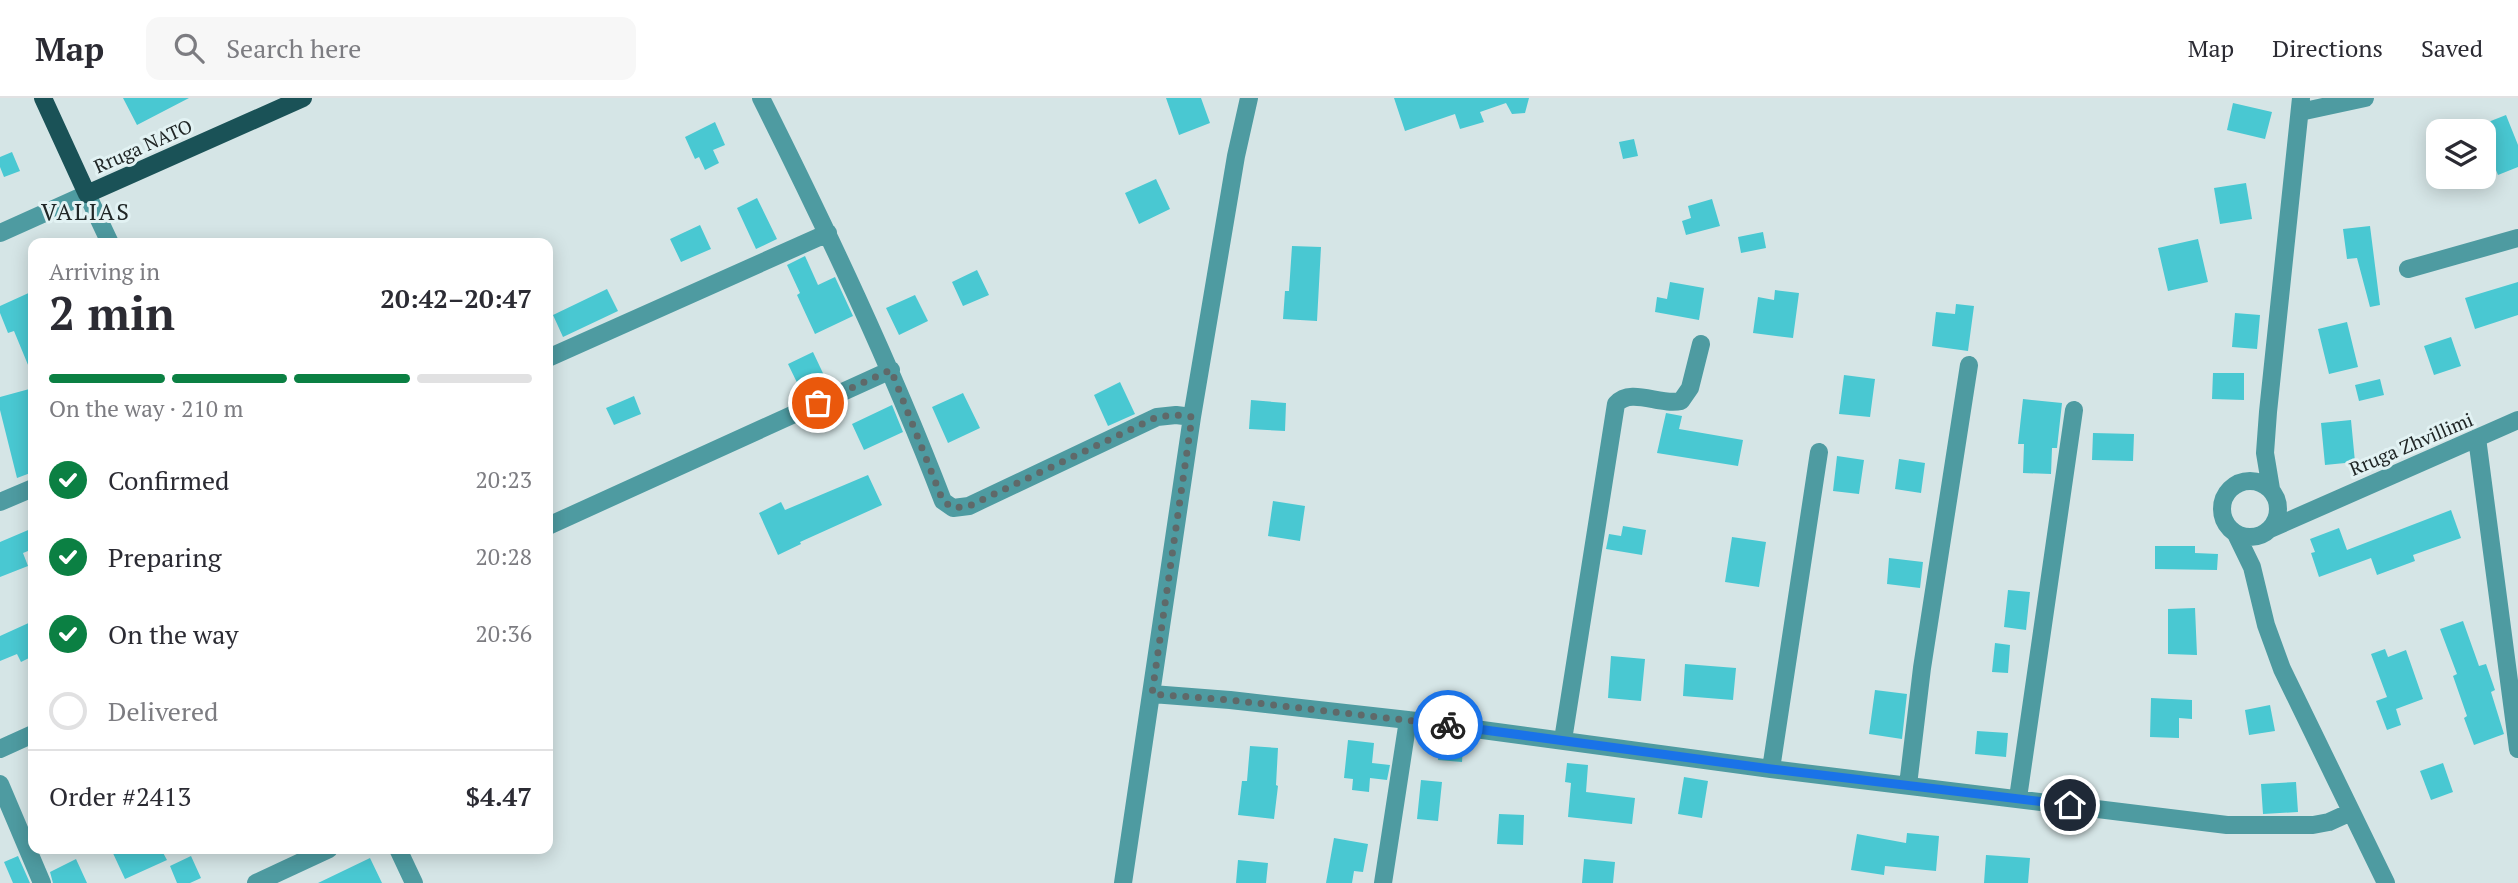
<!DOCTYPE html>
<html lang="en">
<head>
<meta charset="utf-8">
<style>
	:root { --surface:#fff; --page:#f7f7f7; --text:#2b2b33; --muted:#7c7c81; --line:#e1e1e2; --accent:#0b8043 }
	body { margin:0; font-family:"PT Serif",serif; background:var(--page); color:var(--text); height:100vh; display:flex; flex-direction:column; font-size:26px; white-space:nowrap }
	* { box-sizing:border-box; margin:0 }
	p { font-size:23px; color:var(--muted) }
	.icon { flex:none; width:38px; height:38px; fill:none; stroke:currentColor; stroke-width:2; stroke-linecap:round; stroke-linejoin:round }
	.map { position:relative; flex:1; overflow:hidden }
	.side { position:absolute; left:28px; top:140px; width:525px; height:616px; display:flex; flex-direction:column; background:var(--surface); border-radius:14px; box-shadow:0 4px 18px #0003 }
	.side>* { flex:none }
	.tools { position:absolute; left:2426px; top:21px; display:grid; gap:14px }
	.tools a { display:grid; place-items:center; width:70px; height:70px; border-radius:14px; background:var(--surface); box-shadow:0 4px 18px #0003; font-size:35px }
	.pin { position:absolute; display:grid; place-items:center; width:60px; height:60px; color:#fff; margin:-30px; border:4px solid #fff; border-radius:50%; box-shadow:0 2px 7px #0007 }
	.courier { position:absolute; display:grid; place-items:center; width:70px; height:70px; margin:-35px; border:5px solid #1a73e8; border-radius:50%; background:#fff; color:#222; box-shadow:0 2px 9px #0007 }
	.headline em { font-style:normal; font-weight:700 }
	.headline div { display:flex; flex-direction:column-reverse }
	.headline { display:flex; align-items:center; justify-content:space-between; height:119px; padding:0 21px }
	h1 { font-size:46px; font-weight:700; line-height:52px }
	.bar { display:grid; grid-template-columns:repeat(4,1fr); gap:10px 7px; align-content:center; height:84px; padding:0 21px }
	.bar i { height:9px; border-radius:5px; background:var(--line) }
	.bar .active { background:var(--accent) }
	.bar p { grid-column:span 4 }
	.line { display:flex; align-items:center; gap:18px; padding:0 21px; border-top:2px solid var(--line) }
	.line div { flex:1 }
	ol { padding:0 21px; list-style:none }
	li { display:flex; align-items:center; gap:21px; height:77px }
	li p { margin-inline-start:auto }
	li .icon { padding:7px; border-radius:50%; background:var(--accent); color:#fff; stroke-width:4 }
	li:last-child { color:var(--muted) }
	li i { width:38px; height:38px; border:4px solid var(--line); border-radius:50% }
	header { display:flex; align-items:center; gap:42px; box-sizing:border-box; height:98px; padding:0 35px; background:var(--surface); border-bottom:2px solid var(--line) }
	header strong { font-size:33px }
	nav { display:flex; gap:38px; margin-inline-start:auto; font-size:24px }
	.search { width:490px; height:63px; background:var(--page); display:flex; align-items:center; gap:18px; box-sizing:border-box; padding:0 24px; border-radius:14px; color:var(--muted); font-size:26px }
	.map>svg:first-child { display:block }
	.building { fill:#49c8d2 }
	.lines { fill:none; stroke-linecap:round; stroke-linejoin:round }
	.minor { stroke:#4e9ba1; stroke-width:18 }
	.major { stroke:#1a5257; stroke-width:18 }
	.done { stroke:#5f6969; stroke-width:7; stroke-dasharray:0 12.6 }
	.route { stroke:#1a73e8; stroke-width:9 }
	.labels { text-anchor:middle; stroke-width:6; stroke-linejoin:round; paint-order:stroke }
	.street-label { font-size:19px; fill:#202626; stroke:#e2f2f3 }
	.quarter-label { font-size:23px; letter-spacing:2px; fill:#202626; stroke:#e2f2f3 }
</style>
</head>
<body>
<header>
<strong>Map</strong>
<div class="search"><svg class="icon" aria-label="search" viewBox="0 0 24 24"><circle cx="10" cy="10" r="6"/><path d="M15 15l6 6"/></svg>Search here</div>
<nav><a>Map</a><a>Directions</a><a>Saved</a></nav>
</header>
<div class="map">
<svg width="2518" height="785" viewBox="0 0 2518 785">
	<rect width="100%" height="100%" fill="#d5e5e6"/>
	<path class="building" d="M 123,0 L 189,0 L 137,27 Z
		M 1166,0 L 1201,0 L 1210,25 L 1179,37 Z
		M 1394,0 L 1529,0 L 1525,15 L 1512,16 L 1506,5 L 1480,14 L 1484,24 L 1460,31 L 1455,16 L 1405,33 Z
		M 2233,5 L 2272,14 L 2265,41 L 2227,32 Z
		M 2506,17 L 2518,47 L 2518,69 L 2498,77 L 2483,40 L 2483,33 L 2481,33 L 2478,28 Z
		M 715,24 L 725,47 L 713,52 L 719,65 L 705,72 L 699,59 L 695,61 L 685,39 Z
		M 1634,41 L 1638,58 L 1623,61 L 1619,44 Z
		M 12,54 L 20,73 L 4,79 L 0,69 L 0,59 Z
		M 1156,81 L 1170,111 L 1139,126 L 1125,95 Z
		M 2246,85 L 2252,121 L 2220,126 L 2214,90 Z
		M 757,100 L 777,141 L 756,151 L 737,110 Z
		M 1712,101 L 1720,128 L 1686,137 L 1682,123 L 1691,120 L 1688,108 Z
		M 700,127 L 711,151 L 681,164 L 670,141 Z
		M 2370,128 L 2380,207 L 2370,209 L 2357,160 L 2347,161 L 2343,131 Z
		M 1763,134 L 1766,150 L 1741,155 L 1738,139 Z
		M 2198,141 L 2208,184 L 2168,193 L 2158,150 Z
		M 1292,148 L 1321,149 L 1317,223 L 1283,221 L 1285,193 L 1289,193 Z
		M 805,158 L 818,187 L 835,179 L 853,218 L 815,236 L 797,197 L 800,195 L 787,167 Z
		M 977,172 L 989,197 L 963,208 L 952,184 Z
		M 1670,184 L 1704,190 L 1699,222 L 1655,214 L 1657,199 L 1667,201 Z
		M 2518,184 L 2518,217 L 2475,231 L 2465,200 Z
		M 607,191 L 618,213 L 563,239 L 553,217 Z
		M 1775,192 L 1799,195 L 1793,240 L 1753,235 L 1758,199 L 1774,202 Z
		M 33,193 L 33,279 L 14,233 L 8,235 L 0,215 L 0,208 Z
		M 915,197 L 928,223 L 899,237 L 886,210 Z
		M 1956,206 L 1974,208 L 1968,253 L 1932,248 L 1936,214 L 1955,216 Z
		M 2235,215 L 2260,217 L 2257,251 L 2232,249 Z
		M 2347,224 L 2358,269 L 2329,276 L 2318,231 Z
		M 2451,239 L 2461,268 L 2434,277 L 2424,248 Z
		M 813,254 L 829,288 L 804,299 L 788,266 Z
		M 2213,275 L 2244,275 L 2244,302 L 2212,301 Z
		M 1844,277 L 1875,281 L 1870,319 L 1839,316 Z
		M 2380,281 L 2384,297 L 2359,303 L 2355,287 Z
		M 1120,284 L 1135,316 L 1108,328 L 1094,297 Z
		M 33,290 L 33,374 L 17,380 L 0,312 L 0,299 Z
		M 963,295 L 980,330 L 948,345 L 932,309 Z
		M 634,298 L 641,316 L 614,327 L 606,310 Z
		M 2023,301 L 2062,305 L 2057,350 L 2052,350 L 2051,376 L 2023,375 L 2024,346 L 2018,346 Z
		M 1251,302 L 1286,305 L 1285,333 L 1249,331 Z
		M 892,307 L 903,334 L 864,352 L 852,326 Z
		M 1666,315 L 1682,318 L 1679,331 L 1743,342 L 1738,368 L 1657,355 Z
		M 2351,322 L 2355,364 L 2325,367 L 2321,325 Z
		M 2093,335 L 2134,336 L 2133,363 L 2092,362 Z
		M 1837,358 L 1864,362 L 1859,396 L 1833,393 Z
		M 1899,361 L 1925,365 L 1921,395 L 1895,391 Z
		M 868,377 L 882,407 L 800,444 L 801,446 L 778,457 L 759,415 L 781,404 L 785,412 Z
		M 1273,403 L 1305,408 L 1300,443 L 1268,438 Z
		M 2451,412 L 2461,440 L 2413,457 L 2415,463 L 2377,477 L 2371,460 L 2319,479 L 2311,455 L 2315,454 L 2310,441 L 2339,430 L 2347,452 Z
		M 1623,428 L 1646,432 L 1642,457 L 1606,451 L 1609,436 L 1621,438 Z
		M 33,430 L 33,451 L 23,455 L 28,468 L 0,479 L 0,444 Z
		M 1732,439 L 1766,444 L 1759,489 L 1725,484 Z
		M 2155,448 L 2195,448 L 2195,455 L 2218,456 L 2217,472 L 2155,471 Z
		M 1889,460 L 1923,464 L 1920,490 L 1887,486 Z
		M 2008,492 L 2030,494 L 2026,532 L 2004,529 Z
		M 2195,510 L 2197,557 L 2168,556 L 2168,511 Z
		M 33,523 L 33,558 L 21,564 L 17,556 L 0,563 L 0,538 Z
		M 2463,523 L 2479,568 L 2486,566 L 2495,592 L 2491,594 L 2504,636 L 2474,647 L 2464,620 L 2467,618 L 2453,578 L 2457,576 L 2440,531 Z
		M 1995,545 L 2010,547 L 2008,575 L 1992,574 Z
		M 2385,551 L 2388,559 L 2406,552 L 2423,601 L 2396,611 L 2401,627 L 2387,632 L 2376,603 L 2387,599 L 2371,556 Z
		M 1611,558 L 1645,561 L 1641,603 L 1608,600 Z
		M 1685,566 L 1736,570 L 1733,602 L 1683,598 Z
		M 1875,592 L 1907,596 L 1902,641 L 1869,636 Z
		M 2151,600 L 2192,602 L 2192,621 L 2179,620 L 2179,640 L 2150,639 Z
		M 2270,607 L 2275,633 L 2249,637 L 2245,612 Z
		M 1977,633 L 2008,635 L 2006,659 L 1975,656 Z
		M 1348,642 L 1374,645 L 1372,665 L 1390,667 L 1387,682 L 1370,680 L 1369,694 L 1352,692 L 1353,681 L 1344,680 Z
		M 1440,645 L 1463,648 L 1462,664 L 1438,662 Z
		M 1250,648 L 1278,650 L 1276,687 L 1278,688 L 1274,721 L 1238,717 L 1242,683 L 1247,683 Z
		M 1567,665 L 1588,667 L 1586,694 L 1635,700 L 1632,726 L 1568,719 L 1571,685 L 1565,684 Z
		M 2443,665 L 2453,694 L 2431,702 L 2420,673 Z
		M 1684,679 L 1708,683 L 1702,720 L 1678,716 Z
		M 1421,682 L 1442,684 L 1438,723 L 1417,721 Z
		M 2296,684 L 2298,714 L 2263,716 L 2261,686 Z
		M 1499,716 L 1524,717 L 1523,747 L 1497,746 Z
		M 1907,735 L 1939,738 L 1936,773 L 1885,768 L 1884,777 L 1851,772 L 1857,736 L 1906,745 Z
		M 1334,740 L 1368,746 L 1363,774 L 1354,773 L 1352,785 L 1326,785 Z
		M 111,751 L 161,751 L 167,762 L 125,781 Z
		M 1986,757 L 2030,760 L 2028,785 L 1984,785 Z
		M 18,758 L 30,785 L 13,785 L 4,764 Z
		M 191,758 L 201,780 L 190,785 L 177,785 L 170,768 Z
		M 370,760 L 382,785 L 318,785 Z
		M 76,761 L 87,785 L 53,785 L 50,774 Z
		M 1584,761 L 1615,764 L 1613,785 L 1582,785 Z
		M 1238,762 L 1268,765 L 1266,785 L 1236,785 Z"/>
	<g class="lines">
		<path class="minor" d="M 761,0 C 827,132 890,265 943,403 L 953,410 L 969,408 L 1157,319 L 1176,317 L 1192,319
			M 2300,14 L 2365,0
			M 0,135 L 87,96 L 110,145
			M 2408,171 L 2518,140
			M 548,260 L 828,135
			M 2477,340 L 2518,651
			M2222 411a28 28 0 1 1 56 0a28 28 0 1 1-56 0Z
			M 2271,391 L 2265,355 L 2268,314 L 2301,0
			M 0,404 L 33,390
			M 548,428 L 891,272
			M 2270,431 L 2518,322
			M 2236,436 L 2252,469 L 2266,527 L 2282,571 L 2386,785
			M 1152,596 L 1230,602 L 1408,622 L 1771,671 L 2227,727 L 2313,727 L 2329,724 L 2351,714
			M 1563,642 L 1616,306 C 1631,289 1660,308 1681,303 L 1690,290 L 1701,246
			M 0,651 L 33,636
			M 1771,671 L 1819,354
			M 0,686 L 42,785
			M 1908,687 L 1922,570 L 1969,267
			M 2018,700 L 2074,312
			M 398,751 L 414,785
			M 256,785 L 329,751
			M 1123,785 L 1192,319 L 1236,58 L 1249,0
			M 1383,785 L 1408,622"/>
		<path class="major" d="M 43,0 L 87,96 L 303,0"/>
	</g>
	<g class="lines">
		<path class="done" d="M 818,305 L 891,272 L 943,403 L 953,410 L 969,408 L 1157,319 L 1177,317 L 1192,319 L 1152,596 L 1230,602 L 1448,627"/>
		<path class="route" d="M 1448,627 L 1771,671 L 2070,707"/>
	</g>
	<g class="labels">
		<g class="street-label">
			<text transform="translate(143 48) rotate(-24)" y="7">Rruga NATO</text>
			<text transform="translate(2411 346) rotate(-23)" y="7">Rruga Zhvillimi</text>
		</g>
		<g class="quarter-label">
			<text x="86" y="122">VALIAS</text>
		</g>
	</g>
</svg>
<div class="tools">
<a><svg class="icon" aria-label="layers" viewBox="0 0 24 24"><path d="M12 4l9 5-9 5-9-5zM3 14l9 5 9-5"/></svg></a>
</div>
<div class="pin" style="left:818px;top:305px;background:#ea580c"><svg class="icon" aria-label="bag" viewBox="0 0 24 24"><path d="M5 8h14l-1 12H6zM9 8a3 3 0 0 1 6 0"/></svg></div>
<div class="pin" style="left:2070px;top:707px;background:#1f2937"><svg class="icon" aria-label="home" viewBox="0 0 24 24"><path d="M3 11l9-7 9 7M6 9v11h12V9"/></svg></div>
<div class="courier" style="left:1448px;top:627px"><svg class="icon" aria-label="bike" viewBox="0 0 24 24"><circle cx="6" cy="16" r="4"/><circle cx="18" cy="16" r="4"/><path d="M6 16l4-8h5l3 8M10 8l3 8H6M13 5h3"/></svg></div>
<section class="side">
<div class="headline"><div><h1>2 min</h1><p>Arriving in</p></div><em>20:42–20:47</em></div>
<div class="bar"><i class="active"></i><i class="active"></i><i class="active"></i><i></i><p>On the way · 210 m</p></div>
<ol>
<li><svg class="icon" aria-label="check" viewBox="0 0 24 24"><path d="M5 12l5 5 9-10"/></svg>Confirmed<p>20:23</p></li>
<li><svg class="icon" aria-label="check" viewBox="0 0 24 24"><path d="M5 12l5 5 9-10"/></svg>Preparing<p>20:28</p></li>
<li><svg class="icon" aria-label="check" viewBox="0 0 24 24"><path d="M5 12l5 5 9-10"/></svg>On the way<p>20:36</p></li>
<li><i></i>Delivered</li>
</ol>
<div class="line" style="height:91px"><div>Order #2413</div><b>$4.47</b></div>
</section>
</div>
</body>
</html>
